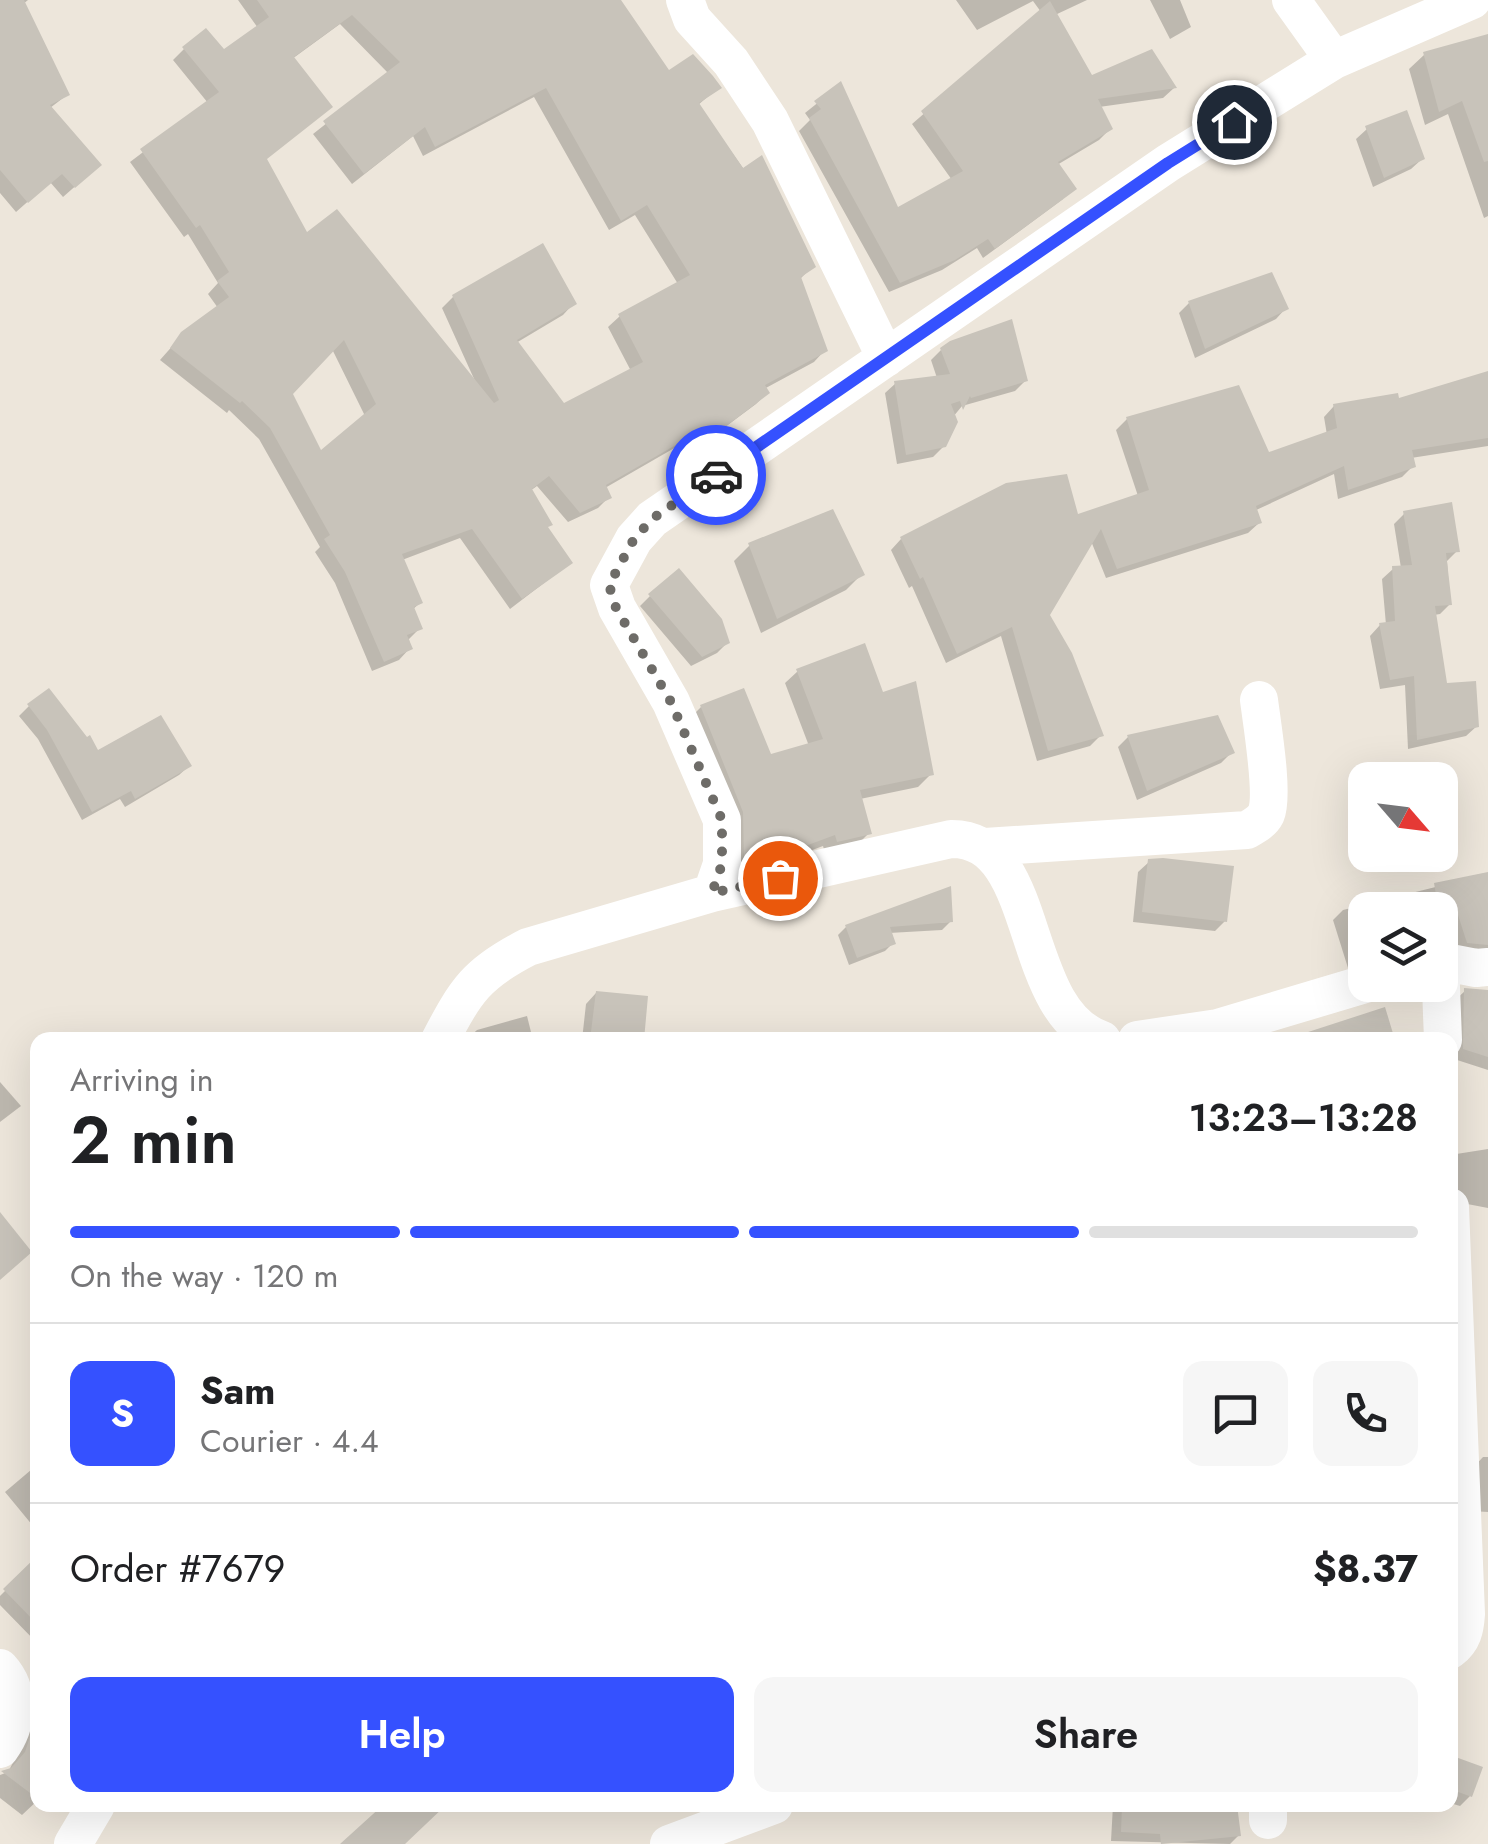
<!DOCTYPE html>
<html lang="en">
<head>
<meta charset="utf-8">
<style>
	:root { --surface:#fff; --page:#f6f6f6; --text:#202124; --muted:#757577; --line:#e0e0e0; --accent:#3551ff }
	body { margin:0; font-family:Jost,sans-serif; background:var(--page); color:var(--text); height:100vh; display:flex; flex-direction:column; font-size:38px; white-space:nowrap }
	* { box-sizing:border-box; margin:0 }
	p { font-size:32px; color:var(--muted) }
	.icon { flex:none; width:55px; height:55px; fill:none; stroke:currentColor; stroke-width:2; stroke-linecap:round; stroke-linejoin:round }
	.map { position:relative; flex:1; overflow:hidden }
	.side { position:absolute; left:30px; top:1032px; width:1428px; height:780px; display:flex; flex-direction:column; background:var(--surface); border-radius:20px; box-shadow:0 10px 40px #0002 }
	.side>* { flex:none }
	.needle { width:65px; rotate:118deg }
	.buttons { position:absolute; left:1348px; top:762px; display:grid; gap:20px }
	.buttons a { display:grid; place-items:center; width:110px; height:110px; border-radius:20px; background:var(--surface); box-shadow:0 10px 40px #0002; font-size:50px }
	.pin { position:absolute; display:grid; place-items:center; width:85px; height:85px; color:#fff; margin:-42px; border:5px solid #fff; border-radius:50%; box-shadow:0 2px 10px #0007 }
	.courier { position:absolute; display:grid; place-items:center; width:100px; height:100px; margin:-50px; border:8px solid #3551ff; border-radius:50%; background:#fff; color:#222; box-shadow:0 2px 12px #0007 }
	.head em { font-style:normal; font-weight:600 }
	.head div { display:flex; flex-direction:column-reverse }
	.head { display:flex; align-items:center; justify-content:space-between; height:170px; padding:0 40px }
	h1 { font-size:65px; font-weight:600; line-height:75px }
	.bar { display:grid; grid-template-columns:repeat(4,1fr); gap:15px 10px; align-content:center; height:120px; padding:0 40px }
	.bar i { height:12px; border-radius:8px; background:var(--line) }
	.bar .current { background:var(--accent) }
	.bar p { grid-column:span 4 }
	.line { display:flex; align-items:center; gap:25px; padding:0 40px; border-top:2px solid var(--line) }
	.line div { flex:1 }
	.round { display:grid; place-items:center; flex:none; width:105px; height:105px; border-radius:20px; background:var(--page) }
	.primary-button { display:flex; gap:20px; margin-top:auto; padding:20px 40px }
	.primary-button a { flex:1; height:115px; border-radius:20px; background:var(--accent); color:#fff; font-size:40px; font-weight:600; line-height:115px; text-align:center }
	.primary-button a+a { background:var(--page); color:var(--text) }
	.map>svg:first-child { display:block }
	.shadow { fill:#0003; fill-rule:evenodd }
	.building { fill:#c8c3ba; fill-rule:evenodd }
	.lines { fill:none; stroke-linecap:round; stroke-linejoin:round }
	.minor { stroke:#fff; stroke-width:38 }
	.done { stroke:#6e6c68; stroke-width:10; stroke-dasharray:0 18 }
	.route { stroke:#3551ff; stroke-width:12 }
</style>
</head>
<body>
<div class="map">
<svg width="1488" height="1844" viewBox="0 0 1488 1844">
	<rect width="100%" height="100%" fill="#ede6db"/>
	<path class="shadow" d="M 0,0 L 28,0 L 23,4 L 67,95 L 50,108 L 88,175 L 63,197 L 50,182 L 16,212 L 0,193 Z
		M 238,0 L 617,0 L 668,74 L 718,88 L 698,105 L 813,266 L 800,279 L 825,350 L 814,362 L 764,389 L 767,393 L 756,404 L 701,445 L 697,435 L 605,488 L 609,497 L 598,508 L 568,522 L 537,486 L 530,491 L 546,529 L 570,563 L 510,609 L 460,538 L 402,560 L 420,603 L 412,610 L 420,628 L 409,639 L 410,648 L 399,660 L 372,671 L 335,583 L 315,552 L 320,547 L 259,439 L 229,410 L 227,413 L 160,360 L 183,334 L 218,308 L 208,294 L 218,283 L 188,234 L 184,237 L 130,162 L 208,103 L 173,60 L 184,49 L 223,53 L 258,28 ZM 340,24 L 389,74 L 313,134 L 352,184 L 413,136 L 423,156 L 534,97 L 609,230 L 635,215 L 678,284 L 620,316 L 608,327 L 631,371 L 563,406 L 516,343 L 563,315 L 574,303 L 453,297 L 442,308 L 475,381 L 307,236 L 265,161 L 292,59 ZM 332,349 L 365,416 L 320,453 L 290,394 Z
		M 956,0 L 1087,0 L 1055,15 L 1090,79 L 1174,88 L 1163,98 L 1099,107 L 1110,129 L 1099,140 L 1057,165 L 1063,199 L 983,258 L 977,248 L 942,270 L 889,292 L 799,131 L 810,120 L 805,113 L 840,85 L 896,210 L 952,180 L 912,124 L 1041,12 L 1033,1 L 977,30 Z
		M 1150,0 L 1180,0 L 1191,27 L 1170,39 Z
		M 1488,37 L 1488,216 L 1484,218 L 1448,114 L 1425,125 L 1409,69 L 1424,55 Z
		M 1367,129 L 1422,159 L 1411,169 L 1373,187 L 1356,139 Z
		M 1189,303 L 1286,308 L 1276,319 L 1195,358 L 1179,313 Z
		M 941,350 L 1026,380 L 1015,391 L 962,406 L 953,417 L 944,446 L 933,457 L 897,464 L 885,393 L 896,383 L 937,378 L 931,360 Z
		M 1488,374 L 1488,446 L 1411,458 L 1413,466 L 1402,477 L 1338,499 L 1334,474 L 1254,511 L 1259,523 L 1248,533 L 1106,578 L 1091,541 L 1047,615 L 1101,735 L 1090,746 L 1037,761 L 1001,636 L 946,663 L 912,586 L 909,588 L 891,550 L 901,539 L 1076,517 L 1138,496 L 1116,430 L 1127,419 L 1268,456 L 1327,435 L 1324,417 L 1334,406 L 1397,401 Z
		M 1404,514 L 1457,551 L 1447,561 L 1450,604 L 1440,614 L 1434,615 L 1445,685 L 1477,726 L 1466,736 L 1408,749 L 1405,685 L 1380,689 L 1370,636 L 1380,625 L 1386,625 L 1382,579 L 1393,569 L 1401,568 L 1394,524 Z
		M 750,545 L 862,574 L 846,590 L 761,633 L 734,561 Z
		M 650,596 L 728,642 L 717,653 L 691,666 L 640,606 Z
		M 798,671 L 882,695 L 931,774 L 918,787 L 860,799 L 869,833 L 857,845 L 825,853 L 823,846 L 775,864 L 733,873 L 689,719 L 701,707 L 769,757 L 809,746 L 785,683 Z
		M 29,706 L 97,754 L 189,766 L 179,775 L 125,807 L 120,799 L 82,820 L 38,739 L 19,716 Z
		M 1128,737 L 1232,752 L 1221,763 L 1137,800 L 1118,747 Z
		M 1149,862 L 1225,921 L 1215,931 L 1133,922 L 1138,872 Z
		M 1488,874 L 1488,957 L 1446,951 L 1445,920 L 1440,922 L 1440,910 L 1365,910 L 1365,959 L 1348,968 L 1333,920 L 1343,910 Z
		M 950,922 L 942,930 L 889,933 L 893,943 L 885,951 L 849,965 L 838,935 L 846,927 Z
		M 1465,991 L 1488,992 L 1488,1070 L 1454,1059 L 1454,1001 Z
		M 596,993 L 641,1040 L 582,1040 L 586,1004 Z
		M 527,1016 L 533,1040 L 466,1040 L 477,1030 Z
		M 0,1082 L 21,1106 L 0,1122 Z
		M 1488,1149 L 1488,1208 L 1462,1203 L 1450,1197 L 1450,1155 Z
		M 1483,1457 L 1488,1457 L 1488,1512 L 1471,1511 L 1470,1471 Z
		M 38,1464 L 38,1532 L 5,1492 Z
		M 38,1558 L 38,1644 L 0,1605 L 0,1596 Z
		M 38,1712 L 38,1800 L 22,1815 L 0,1798 L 0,1775 L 8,1772 L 16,1757 L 21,1733 Z
		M 1450,1758 L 1470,1796 L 1460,1806 L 1450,1803 Z
		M 1113,1805 L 1235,1805 L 1239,1835 L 1230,1844 L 1111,1841 Z"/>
	<path class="building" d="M 0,0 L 24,0 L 70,95 L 50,105 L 102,165 L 75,188 L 62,174 L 28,203 L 0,170 Z
		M 257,0 L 621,0 L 669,70 L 693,54 L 713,76 L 722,88 L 699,103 L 743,168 L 762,155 L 816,267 L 801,277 L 828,351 L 765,385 L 770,393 L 713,436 L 709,426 L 606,485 L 612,498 L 580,513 L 549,476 L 532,489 L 553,525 L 548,527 L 573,563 L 522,599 L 472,529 L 402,554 L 423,603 L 414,607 L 423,629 L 407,635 L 413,649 L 384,662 L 345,572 L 324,539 L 330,535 L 270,428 L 242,401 L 240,403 L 170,348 L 181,332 L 229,297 L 217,281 L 229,272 L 200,225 L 196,228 L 140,149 L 219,92 L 182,47 L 206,28 L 224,49 L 269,17 ZM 352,15 L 400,62 L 323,121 L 364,174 L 425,127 L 435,147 L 546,88 L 621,221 L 647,205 L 690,275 L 618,314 L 643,362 L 564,403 L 517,340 L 577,304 L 543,243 L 452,295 L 499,400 L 494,403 L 337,209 L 307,232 L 267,159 L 333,107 L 294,57 ZM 344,340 L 376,404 L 321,450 L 293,394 Z
		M 1050,1 L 1092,75 L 1152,49 L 1177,88 L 1098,99 L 1113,129 L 1058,162 L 1077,189 L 995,249 L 988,239 L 955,260 L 900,283 L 809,118 L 821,109 L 814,101 L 841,81 L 898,207 L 963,171 L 921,111 Z
		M 1488,34 L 1488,161 L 1484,162 L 1462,101 L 1439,112 L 1423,52 Z
		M 1407,110 L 1425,159 L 1384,178 L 1365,126 Z
		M 1272,272 L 1289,309 L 1205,349 L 1188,301 Z
		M 1012,319 L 1028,381 L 971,398 L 970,396 L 963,410 L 960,401 L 951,404 L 958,422 L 946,447 L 906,455 L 894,381 L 950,374 L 940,348 L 950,341 Z
		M 1488,371 L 1488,438 L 1412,450 L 1416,467 L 1348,490 L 1344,466 L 1256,506 L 1262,523 L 1117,569 L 1101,529 L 1050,615 L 1072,653 L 1104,736 L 1048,751 L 1012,627 L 957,654 L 923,577 L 920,579 L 900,537 L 1006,483 L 1067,474 L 1078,514 L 1149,490 L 1126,417 L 1239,385 L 1269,452 L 1337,428 L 1333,404 L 1398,393 L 1399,398 Z
		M 1452,502 L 1460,552 L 1446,553 L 1452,605 L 1435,606 L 1447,683 L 1476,681 L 1479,727 L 1417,740 L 1414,676 L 1390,680 L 1379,623 L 1395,621 L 1392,566 L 1412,565 L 1403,511 Z
		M 833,509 L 865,575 L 777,619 L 748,543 Z
		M 679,568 L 722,619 L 730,643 L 702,657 L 648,594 Z
		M 865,643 L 883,692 L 916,681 L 934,775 L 860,790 L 872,834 L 837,842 L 835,835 L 789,852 L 744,863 L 743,812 L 700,705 L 744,688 L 771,754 L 823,739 L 796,669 Z
		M 49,688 L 87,737 L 90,735 L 98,750 L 161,715 L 192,766 L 135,799 L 131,791 L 92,812 L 47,730 L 27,704 Z
		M 1218,715 L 1235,753 L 1147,791 L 1127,735 Z
		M 1163,858 L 1234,866 L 1227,922 L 1142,912 L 1148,859 Z
		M 1488,872 L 1488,945 L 1467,943 L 1458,915 L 1440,918 L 1434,883 Z
		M 951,886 L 953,922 L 890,927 L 896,944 L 857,958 L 845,925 Z
		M 1464,988 L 1488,990 L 1488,1057 L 1463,1049 Z
		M 596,991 L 648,996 L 644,1040 L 590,1040 Z
		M 1385,1007 L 1395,1040 L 1302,1040 L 1302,1034 Z
		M 0,1212 L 32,1252 L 0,1280 Z
		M 38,1555 L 38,1625 L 3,1589 Z
		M 38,1713 L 38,1799 L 1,1771 L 11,1768 L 25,1752 Z
		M 1450,1755 L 1483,1767 L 1472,1797 L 1450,1789 Z
		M 383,1805 L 446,1805 L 405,1844 L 340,1844 Z
		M 1122,1805 L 1237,1805 L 1241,1836 L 1161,1844 L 1160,1834 L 1121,1832 Z"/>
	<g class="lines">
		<path class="minor" d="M 685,0 L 692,19 L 731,62 L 770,121 L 886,358
			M 1291,0 L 1334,60
			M 985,847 L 1247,830 C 1254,826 1262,822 1266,814 C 1274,795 1262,724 1259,700
			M 712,893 L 722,864 L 722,820 L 671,702 L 617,608 L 609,585 L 634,539 L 652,519 L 1168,163 L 1334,60 L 1472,0
			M 1440,961 L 1443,1040
			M 1440,961 L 1476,968 L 1488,967
			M 440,1040 C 466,990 477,973 528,947 L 712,893 L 951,839 C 1043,838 1016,1011 1102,1040
			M 1137,1040 L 1218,1028 L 1365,984
			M 1450,1207 L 1466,1614 C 1465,1629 1463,1640 1450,1650
			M 0,1668 C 21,1691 18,1725 0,1749
			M 1268,1820 L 1268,1805
			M 73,1844 L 96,1805
			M 669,1844 L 774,1805"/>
	</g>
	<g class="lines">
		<path class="done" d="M 716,475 L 652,519 L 634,539 L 609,585 L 616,608 L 671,702 L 722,820 L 722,864 L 712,893 L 780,878"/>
		<path class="route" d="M 716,475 L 1168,163 L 1234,122"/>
	</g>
</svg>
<div class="buttons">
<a><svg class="needle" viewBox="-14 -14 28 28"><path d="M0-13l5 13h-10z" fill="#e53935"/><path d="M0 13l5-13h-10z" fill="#757577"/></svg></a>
<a><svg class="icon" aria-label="layers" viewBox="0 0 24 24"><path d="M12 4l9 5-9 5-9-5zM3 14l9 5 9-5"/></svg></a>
</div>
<div class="pin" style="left:780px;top:878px;background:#ea580c"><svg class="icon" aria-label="bag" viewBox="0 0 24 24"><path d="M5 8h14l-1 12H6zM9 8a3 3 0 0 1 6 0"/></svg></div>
<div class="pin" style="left:1234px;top:122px;background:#1f2937"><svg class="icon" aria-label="home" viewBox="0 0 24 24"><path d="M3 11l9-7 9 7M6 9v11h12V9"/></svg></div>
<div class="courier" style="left:716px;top:475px"><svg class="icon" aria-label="car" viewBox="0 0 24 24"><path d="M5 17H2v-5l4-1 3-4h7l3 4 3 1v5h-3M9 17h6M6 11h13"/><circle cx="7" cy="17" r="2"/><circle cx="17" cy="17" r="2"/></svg></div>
<section class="side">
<div class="head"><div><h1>2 min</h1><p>Arriving in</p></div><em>13:23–13:28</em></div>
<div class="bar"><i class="current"></i><i class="current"></i><i class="current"></i><i></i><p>On the way · 120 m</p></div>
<div class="line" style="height:180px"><b class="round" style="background:var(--accent);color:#fff">S</b><div><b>Sam</b><p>Courier · 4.4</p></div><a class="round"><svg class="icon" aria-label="chat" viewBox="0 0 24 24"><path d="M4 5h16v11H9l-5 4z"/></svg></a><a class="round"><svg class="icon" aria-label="phone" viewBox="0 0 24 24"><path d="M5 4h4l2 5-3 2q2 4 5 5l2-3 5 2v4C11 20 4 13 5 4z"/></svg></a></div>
<div class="line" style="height:130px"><div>Order #7679</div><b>$8.37</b></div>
<div class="primary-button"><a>Help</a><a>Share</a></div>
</section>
</div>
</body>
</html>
